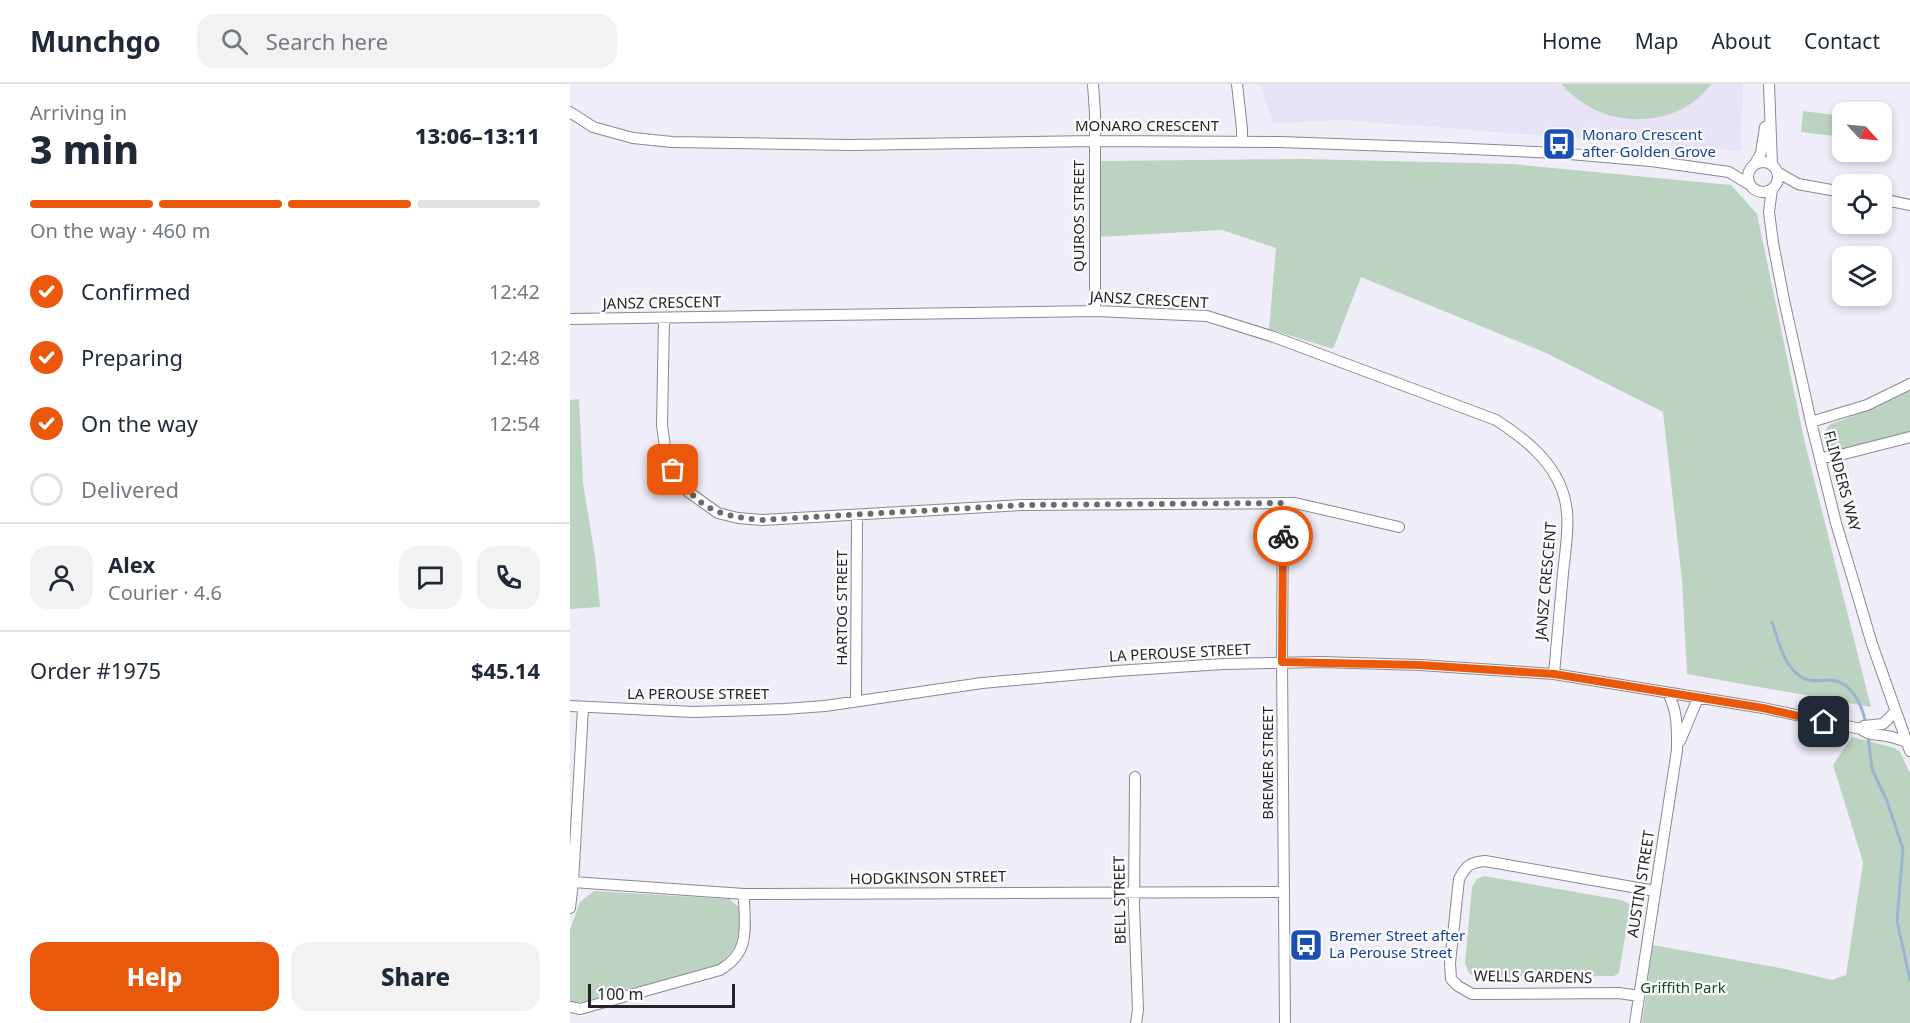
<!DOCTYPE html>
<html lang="en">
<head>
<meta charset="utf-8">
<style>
	:root { --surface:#fff; --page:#f2f2f3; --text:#1f2937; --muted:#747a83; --line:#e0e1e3; --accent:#ea580c }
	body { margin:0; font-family:"Noto Sans",sans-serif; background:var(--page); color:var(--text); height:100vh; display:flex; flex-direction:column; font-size:22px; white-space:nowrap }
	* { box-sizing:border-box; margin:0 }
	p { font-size:20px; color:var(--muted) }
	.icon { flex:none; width:33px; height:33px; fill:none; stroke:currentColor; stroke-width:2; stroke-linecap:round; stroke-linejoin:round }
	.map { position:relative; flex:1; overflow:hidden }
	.side { display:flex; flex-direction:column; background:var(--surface); width:570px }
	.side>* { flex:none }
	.needle { width:39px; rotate:116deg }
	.controls { position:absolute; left:1262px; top:18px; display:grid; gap:12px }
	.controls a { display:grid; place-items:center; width:60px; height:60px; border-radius:12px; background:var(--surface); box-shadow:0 3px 9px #0003; font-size:30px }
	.scale { position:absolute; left:18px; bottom:15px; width:147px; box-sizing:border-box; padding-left:6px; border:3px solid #242327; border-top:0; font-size:16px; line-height:21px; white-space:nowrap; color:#242327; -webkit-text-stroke:4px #fcfcfe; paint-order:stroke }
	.pin { position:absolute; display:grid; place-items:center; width:51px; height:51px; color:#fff; margin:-26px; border-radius:12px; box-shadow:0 3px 9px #0006 }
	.courier { position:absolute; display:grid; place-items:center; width:60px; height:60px; margin:-30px; border:4px solid #ea580c; border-radius:50%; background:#fff; color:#222; box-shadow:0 2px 8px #0007 }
	.overview em { font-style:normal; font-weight:800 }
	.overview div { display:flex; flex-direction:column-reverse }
	.overview { display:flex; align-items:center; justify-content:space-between; height:102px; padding:0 30px }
	h1 { font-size:39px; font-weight:800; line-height:45px }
	.bar { display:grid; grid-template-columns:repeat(4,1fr); gap:9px 6px; align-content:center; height:72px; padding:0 30px }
	.bar i { height:8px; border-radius:4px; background:var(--line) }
	.bar .on { background:var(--accent) }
	.bar p { grid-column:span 4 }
	.line { display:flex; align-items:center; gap:15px; padding:0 30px; border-top:2px solid var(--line) }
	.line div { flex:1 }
	.round { display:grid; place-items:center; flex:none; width:63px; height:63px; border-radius:18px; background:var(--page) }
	ol { padding:0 30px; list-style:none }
	li { display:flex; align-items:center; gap:18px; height:66px }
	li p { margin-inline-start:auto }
	li .icon { padding:6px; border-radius:50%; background:var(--accent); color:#fff; stroke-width:4 }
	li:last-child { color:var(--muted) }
	li i { width:33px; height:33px; border:3px solid var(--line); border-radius:50% }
	.action { display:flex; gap:12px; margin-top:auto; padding:12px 30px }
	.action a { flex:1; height:69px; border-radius:18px; background:var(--accent); color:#fff; font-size:24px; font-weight:800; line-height:69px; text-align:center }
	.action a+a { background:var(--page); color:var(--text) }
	header { display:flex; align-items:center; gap:36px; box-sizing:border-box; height:84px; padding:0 30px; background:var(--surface); border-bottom:2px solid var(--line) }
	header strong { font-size:28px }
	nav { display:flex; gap:33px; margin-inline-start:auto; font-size:21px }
	.search { width:420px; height:54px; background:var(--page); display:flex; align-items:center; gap:15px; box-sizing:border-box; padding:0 21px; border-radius:18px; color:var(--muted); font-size:22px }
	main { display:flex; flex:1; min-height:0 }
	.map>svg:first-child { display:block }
	.built { fill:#e7e2f5 }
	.green { fill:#bdd3c1 }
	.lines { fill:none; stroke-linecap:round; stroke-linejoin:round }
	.stream { stroke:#99b5cf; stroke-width:3 }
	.minor-casing { stroke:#8a8892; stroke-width:12 }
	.minor { stroke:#fff; stroke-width:10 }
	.done { stroke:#6b6a70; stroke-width:6; stroke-dasharray:0 10.8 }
	.route { stroke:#ea580c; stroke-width:8 }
	.labels { text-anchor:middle; stroke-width:4.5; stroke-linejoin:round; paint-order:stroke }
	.street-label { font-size:15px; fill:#242327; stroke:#fcfcfe }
	.transit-label { font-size:15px; fill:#164399; stroke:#fcfcfe; text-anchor:start }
	.park-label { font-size:15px; fill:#164826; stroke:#fcfcfe }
</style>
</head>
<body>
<header>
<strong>Munchgo</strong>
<div class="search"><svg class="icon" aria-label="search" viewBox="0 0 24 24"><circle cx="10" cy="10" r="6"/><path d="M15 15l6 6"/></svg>Search here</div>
<nav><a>Home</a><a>Map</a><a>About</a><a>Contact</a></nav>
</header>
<main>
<section class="side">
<div class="overview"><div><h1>3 min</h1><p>Arriving in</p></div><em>13:06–13:11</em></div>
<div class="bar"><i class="on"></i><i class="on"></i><i class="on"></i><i></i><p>On the way · 460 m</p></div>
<ol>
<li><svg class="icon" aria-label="check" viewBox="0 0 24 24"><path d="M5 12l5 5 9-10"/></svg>Confirmed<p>12:42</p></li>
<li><svg class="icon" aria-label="check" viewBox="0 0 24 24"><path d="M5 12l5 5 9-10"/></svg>Preparing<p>12:48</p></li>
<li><svg class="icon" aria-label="check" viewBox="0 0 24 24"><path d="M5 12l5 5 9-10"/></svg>On the way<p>12:54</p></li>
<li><i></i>Delivered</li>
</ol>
<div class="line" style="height:108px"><a class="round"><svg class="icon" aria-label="person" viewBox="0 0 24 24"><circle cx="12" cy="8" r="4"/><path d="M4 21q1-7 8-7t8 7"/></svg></a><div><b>Alex</b><p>Courier · 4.6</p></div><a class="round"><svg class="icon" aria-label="chat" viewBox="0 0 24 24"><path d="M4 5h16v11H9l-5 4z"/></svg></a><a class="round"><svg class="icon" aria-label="phone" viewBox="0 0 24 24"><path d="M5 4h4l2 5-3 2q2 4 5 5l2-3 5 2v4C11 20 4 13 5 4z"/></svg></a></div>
<div class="line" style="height:78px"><div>Order #1975</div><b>$45.14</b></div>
<div class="action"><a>Help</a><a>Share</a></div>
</section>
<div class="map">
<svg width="1340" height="939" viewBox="0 0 1340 939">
	<rect width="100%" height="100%" fill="#efedf8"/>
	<path class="built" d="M 690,0 L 1173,0 L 1171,67 L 773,36 L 703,39 Z"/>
	<path class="green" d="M 992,0 L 1141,0 C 1112,41 1048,46 1009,16 C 1003,11 996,7 992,0 Z
		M 1233,27 L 1272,32 L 1272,53 L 1231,48 Z
		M 735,75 L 942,80 L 1161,101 L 1187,130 L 1234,355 L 1301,623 L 1117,590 L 1112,496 L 1093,328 L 976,269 L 791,193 L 763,265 L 699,245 L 706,164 L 652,146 L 529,153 L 531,77 Z
		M 1340,307 L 1340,349 L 1268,367 C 1254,364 1250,352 1259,341 L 1304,324 Z
		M 9,315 L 13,399 L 25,472 L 30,523 L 0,525 L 0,316 Z
		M 1282,653 L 1325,664 L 1330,668 L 1340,689 L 1340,939 L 1072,939 L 1083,861 L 1215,885 L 1262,896 L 1276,891 L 1293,778 L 1263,681 Z
		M 914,792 L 1051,816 L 1058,819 L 1060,824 L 1049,889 L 1044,892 L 905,893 L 899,889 L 895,879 L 902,803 L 907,795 Z
		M 24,807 L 159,815 L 170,824 C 169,851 171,862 150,880 L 14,918 L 0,918 L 0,846 L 10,818 Z"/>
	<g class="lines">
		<path class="stream" d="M 1202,538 C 1209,557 1213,583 1233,594 C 1241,599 1252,596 1261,596 C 1282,598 1292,621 1296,640
			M 1298,652 L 1302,685 L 1317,717 L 1333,765 L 1327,837 L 1340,896"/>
		<defs>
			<path id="minor" d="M 523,0 L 525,29 L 525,227
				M 667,0 L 672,45 L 672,58
				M 1199,0 L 1202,81
				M 0,28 L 23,43 L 63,54 L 102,58 L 281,61 L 524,57 L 710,58 L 879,64 L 988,69 L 1081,77 L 1159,88 L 1180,101
				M1178 93a15 15 0 1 1 30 0a15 15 0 1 1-30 0Z
				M 1185,80 L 1191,69 L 1195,43
				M 1207,88 L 1228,100 L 1272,108
				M 1202,105 L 1199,128 L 1203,159 L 1214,216 L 1241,338 L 1266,439 L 1284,499 L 1302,560 L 1340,667
				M 1311,115 L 1340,121
				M 94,234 L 92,341 L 95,363 L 103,386 L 117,407 L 148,429 L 168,434 L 192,436 L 452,421 L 725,419 L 829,443
				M 0,235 L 525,227 L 637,232 L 704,253 L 926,336 C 960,358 993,385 997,428 C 999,448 995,469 993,489 C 990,522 987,556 984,590
				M 1241,338 L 1297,321 L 1340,300
				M 1250,374 L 1266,372 L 1340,353
				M 713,419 L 712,578 L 715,939
				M 286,617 L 287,431
				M 0,622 L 123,628 L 214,625 L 255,622 L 412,599 L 546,587 L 653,580 L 751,578 L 850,581 L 984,590 L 1193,624 L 1291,645 C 1299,652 1307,650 1317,652 C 1324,653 1330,656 1337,658
				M 1291,645 L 1294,642 L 1313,640 L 1326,627
				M 1110,657 L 1128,614
				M 565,693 L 564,822 L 568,926 L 566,939
				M 3,798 L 174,810 L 714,808
				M 0,824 L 3,798 L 13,624
				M 1069,912 L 1049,909 L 902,910 L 888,902 L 881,895 L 880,879 L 889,795 C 896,782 900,778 915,777 L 1085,807
				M 0,923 L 10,925 L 150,886 C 182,867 174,843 174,810
				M 1065,939 L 1107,666 C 1107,644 1108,629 1098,609"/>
		</defs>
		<use href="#minor" class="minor-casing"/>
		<use href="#minor" class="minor"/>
	</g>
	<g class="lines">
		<path class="done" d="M 103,386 C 129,425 146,432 192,436 L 452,421 L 713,419 L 713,452"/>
		<path class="route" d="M 713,452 L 712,578 L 850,581 L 984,590 L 1193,624 L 1254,638"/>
	</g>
	<defs>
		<symbol id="bus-square" viewBox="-11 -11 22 22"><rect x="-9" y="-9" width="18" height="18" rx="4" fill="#1a4fb4" stroke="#fcfcfe"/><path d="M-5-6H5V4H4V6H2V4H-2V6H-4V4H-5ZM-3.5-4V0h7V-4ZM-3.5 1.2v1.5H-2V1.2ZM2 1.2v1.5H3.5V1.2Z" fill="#fff"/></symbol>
	</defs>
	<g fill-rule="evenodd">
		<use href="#bus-square" x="970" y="41" width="38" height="38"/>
		<use href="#bus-square" x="717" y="842" width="38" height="38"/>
	</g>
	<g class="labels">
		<g class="street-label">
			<text x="577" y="47">MONARO CRESCENT</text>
			<text transform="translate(509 132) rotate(-90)" y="5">QUIROS STREET</text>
			<text transform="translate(579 216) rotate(3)" y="5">JANSZ CRESCENT</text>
			<text transform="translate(92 219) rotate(-1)" y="5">JANSZ CRESCENT</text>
			<text transform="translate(1272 397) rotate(75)" y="5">FLINDERS WAY</text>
			<text transform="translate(976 497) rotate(-85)" y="5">JANSZ CRESCENT</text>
			<text transform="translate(272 524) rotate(-90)" y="5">HARTOG STREET</text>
			<text transform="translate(610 569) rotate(-3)" y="5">LA PEROUSE STREET</text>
			<text x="128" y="615">LA PEROUSE STREET</text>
			<text transform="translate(698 679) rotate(-90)" y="5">BREMER STREET</text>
			<text transform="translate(358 794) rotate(-1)" y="5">HODGKINSON STREET</text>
			<text transform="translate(1071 800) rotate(-81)" y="5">AUSTIN STREET</text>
			<text transform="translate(550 816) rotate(-91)" y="5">BELL STREET</text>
			<text transform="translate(963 893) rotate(1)" y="5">WELLS GARDENS</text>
		</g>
		<g class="transit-label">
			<text x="1012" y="56">Monaro Crescent<tspan x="1012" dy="17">after Golden Grove</tspan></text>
			<text x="759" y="857">Bremer Street after<tspan x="759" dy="17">La Perouse Street</tspan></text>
		</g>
		<g class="park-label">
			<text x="1113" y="909">Griffith Park</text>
		</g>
	</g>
</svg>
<div class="controls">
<a><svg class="needle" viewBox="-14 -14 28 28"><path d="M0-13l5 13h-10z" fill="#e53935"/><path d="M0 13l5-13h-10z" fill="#747a83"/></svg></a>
<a><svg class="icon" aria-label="locate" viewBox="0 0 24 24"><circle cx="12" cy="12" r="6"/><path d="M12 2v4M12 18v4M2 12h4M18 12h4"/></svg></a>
<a><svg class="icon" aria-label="layers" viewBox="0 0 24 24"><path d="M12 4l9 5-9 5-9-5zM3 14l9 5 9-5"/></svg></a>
</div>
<div class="scale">100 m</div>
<div class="pin" style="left:103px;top:386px;background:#ea580c"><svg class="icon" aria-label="bag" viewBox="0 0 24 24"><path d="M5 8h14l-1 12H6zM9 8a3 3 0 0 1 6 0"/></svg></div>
<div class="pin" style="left:1254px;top:638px;background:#1f2937"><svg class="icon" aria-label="home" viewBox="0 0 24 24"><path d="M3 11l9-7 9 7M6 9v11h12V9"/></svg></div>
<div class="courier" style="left:713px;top:452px"><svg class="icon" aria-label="bike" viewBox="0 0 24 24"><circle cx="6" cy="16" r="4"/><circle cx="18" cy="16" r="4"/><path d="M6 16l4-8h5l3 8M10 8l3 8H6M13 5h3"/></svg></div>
</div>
</main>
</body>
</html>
